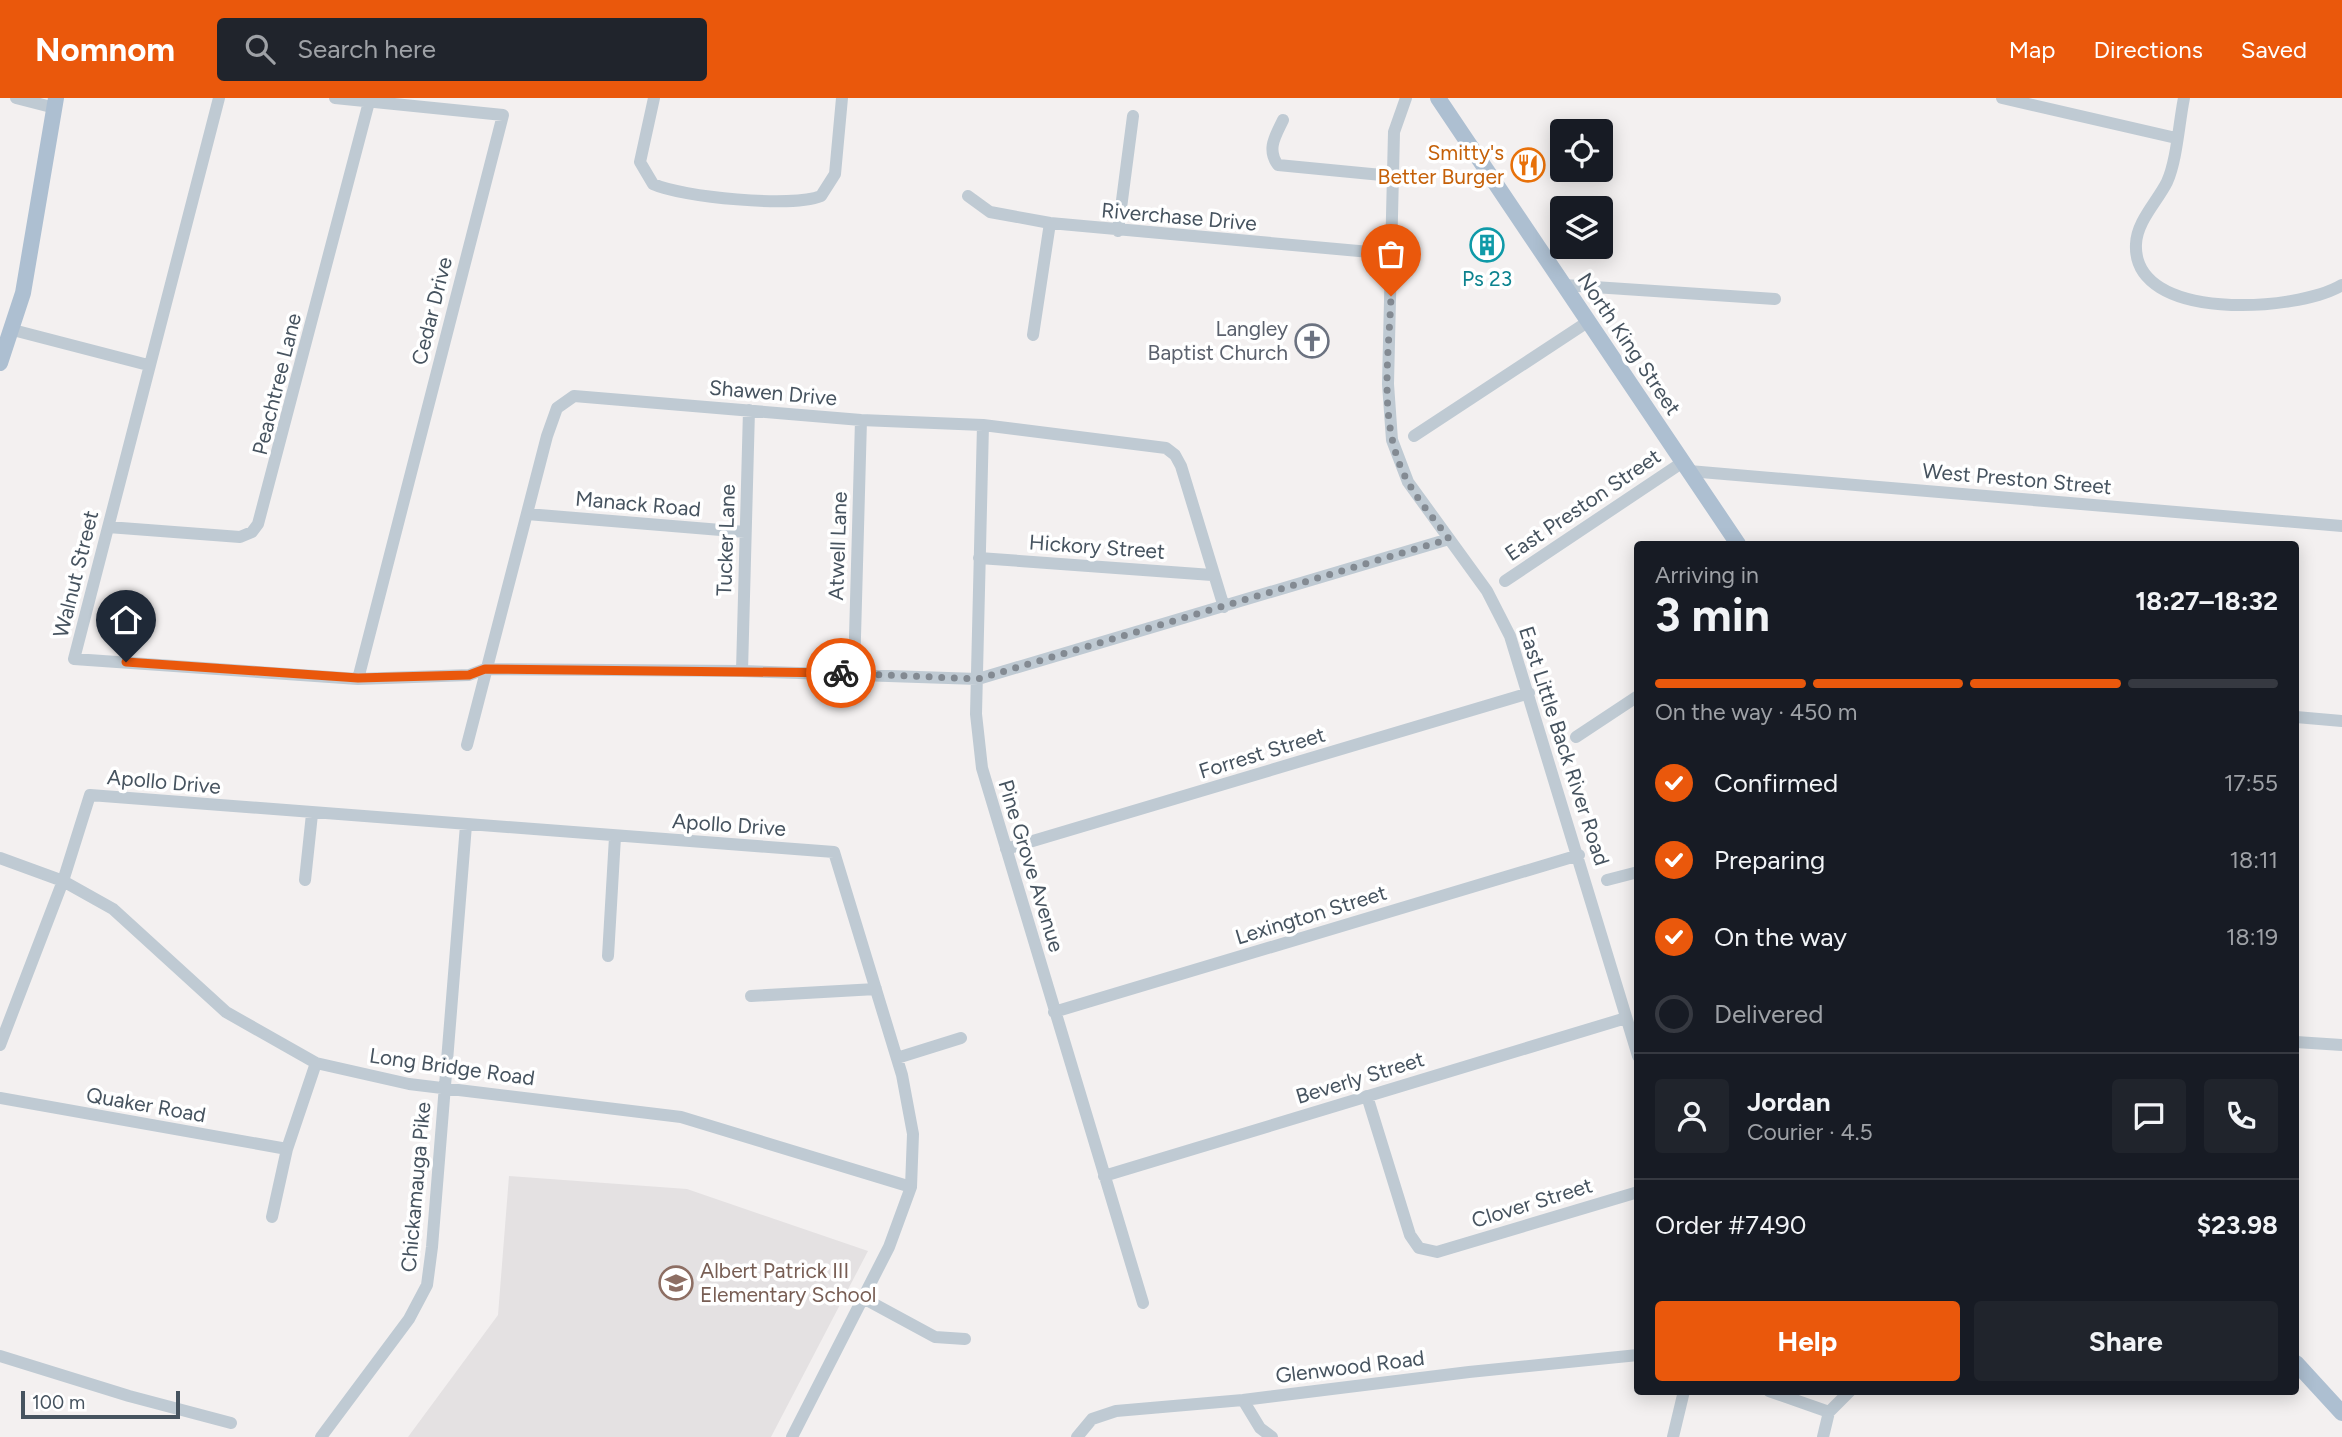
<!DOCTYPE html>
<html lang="en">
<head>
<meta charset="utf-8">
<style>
	:root { --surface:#171b24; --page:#20242c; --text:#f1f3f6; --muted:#9ea1a6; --line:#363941; --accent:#ea580c }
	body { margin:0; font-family:Figtree,sans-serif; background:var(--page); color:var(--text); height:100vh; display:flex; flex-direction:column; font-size:26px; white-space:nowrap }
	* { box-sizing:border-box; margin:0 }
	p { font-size:23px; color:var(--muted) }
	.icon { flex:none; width:38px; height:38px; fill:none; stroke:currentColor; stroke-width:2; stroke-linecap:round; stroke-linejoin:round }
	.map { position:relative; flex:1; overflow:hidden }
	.side { position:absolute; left:1634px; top:443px; width:665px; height:854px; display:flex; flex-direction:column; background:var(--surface); border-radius:7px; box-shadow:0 4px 18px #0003 }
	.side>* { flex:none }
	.controls { position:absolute; left:1550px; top:21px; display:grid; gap:14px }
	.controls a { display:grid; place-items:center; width:63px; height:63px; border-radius:7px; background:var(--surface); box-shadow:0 4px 18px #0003; font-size:35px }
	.scale { position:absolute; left:21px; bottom:18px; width:159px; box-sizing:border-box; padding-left:7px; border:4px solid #46535f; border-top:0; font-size:19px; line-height:24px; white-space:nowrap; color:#46535f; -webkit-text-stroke:5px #fff; paint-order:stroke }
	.pin { position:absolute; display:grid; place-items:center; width:60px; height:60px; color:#fff; margin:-72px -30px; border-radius:50% 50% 50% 0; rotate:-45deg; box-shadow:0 0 7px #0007 }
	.pin .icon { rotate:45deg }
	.courier { position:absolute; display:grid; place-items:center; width:70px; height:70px; margin:-35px; border:5px solid #ea580c; border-radius:50%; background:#fff; color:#222; box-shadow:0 2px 9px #0007 }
	.head em { font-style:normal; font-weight:700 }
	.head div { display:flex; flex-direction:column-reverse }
	.head { display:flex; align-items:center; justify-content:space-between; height:119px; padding:0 21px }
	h1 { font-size:46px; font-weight:700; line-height:52px }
	.bar { display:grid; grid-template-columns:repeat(4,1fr); gap:10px 7px; align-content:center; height:84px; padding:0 21px }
	.bar i { height:9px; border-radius:5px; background:var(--line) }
	.bar .active { background:var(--accent) }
	.bar p { grid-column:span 4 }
	.line { display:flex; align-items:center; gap:18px; padding:0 21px; border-top:2px solid var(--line) }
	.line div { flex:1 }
	.round { display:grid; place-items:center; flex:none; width:74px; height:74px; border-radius:7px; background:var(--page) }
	ol { padding:0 21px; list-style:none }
	li { display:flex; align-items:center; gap:21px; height:77px }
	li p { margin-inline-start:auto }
	li .icon { padding:7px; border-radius:50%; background:var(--accent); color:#fff; stroke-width:4 }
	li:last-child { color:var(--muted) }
	li i { width:38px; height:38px; border:4px solid var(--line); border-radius:50% }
	.button { display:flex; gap:14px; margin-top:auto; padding:14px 21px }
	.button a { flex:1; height:80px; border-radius:7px; background:var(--accent); color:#fff; font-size:28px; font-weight:700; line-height:80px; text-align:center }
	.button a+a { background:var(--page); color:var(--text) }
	header { display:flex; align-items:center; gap:42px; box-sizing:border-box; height:98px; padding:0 35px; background:var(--accent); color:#fff }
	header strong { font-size:33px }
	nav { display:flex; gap:38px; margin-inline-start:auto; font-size:24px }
	.search { width:490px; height:63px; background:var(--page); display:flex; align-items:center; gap:18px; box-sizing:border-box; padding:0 24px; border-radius:7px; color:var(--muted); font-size:26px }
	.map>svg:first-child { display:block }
	.education { fill:#e4e1e2 }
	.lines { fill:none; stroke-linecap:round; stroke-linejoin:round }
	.minor { stroke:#bfcad3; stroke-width:12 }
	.major { stroke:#adbfd1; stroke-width:16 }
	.done { stroke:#838a92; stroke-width:7; stroke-dasharray:0 12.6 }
	.route { stroke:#ea580c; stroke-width:9 }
	.labels { text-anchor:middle; stroke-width:7; stroke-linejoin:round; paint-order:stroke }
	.food-label { font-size:21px; fill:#c56008; stroke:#fff; text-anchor:end }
	.street-label { font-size:21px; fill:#46535f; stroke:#fff }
	.culture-label { font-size:21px; fill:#0d838f; stroke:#fff }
	.worship-label { font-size:21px; fill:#5b616d; stroke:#fff; text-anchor:end }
	.education-label { font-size:21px; fill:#785e54; stroke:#fff; text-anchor:start }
</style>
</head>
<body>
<header>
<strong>Nomnom</strong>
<div class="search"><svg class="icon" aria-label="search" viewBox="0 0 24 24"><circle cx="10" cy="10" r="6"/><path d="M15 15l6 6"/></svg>Search here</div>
<nav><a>Map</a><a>Directions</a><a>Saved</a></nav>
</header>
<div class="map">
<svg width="2342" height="1339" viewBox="0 0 2342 1339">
	<rect width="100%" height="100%" fill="#f3f0f0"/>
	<path class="education" d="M 509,1078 L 687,1091 L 868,1153 L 771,1339 L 408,1339 L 498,1217 Z"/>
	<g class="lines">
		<path class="minor" d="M 16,0 L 55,10
			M 219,0 L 74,561 L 358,581 L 469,577 L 485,571 L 742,573 L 978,581 L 1449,441
			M 335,0 L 503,17 L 358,581
			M 654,0 L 640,64 L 653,86 C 681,99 793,110 821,98 L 835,76 L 842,0
			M 1406,0 L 1394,34 L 1388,286 L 1392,342 L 1408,384 L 1487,493 L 1510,538 L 1638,958
			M 2002,0 L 2176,40
			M 2184,0 C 2179,24 2177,62 2167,84 C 2157,104 2137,123 2136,146 C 2132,225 2297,214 2342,187
			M 1283,22 C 1276,37 1266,51 1278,67 L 1392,78
			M 968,98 L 990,114 L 1050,125 L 1392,156
			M 1118,133 L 1133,18
			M 1564,187 L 1775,201
			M 13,232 L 148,267
			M 1033,237 L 1050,125
			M 983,327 L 976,616 L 982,670 L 1143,1205
			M 1414,338 L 1589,223
			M 1689,373 L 2342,428
			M 527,416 L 745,434
			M 108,429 L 240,439 L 252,434 L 258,426 L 369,4
			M 979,460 L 1212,477
			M 1505,483 L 1683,364
			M 742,573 L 749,312
			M 854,575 L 861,322
			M 2296,619 L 2342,623
			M 1576,639 L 1638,598
			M 467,647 L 547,338 L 557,310 L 574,298 L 861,322 L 983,327 L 1166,350 L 1175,357 L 1181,368 L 1224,509
			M 1006,751 L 1529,595
			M 0,760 L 63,783 L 113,811 L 226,914 L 316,965 L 409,986 L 681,1019 L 911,1089
			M 305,782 L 312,716
			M 1607,782 L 1638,774
			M 608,858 L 615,739
			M 751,898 L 876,891
			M 1054,914 L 1579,757
			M 2296,944 L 2342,947
			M 0,947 L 63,783 L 90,697 L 834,754 L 902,977 L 913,1036 L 911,1089 L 889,1149 L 792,1339
			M 897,960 L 961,940
			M 1367,998 L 1410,1137 L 1419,1150 L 1437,1154 L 1638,1094
			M 0,1000 L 287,1051
			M 1104,1078 L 1626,920
			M 272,1119 L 287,1051 L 316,965
			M 863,1200 L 935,1239 L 965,1241
			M 0,1258 L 129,1298 L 231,1325
			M 1769,1293 L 1829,1314 L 1850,1293
			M 1243,1302 L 1260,1330 L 1272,1339
			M 321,1339 L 409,1221 L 427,1187 L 432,1149 L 466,727
			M 1077,1339 L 1092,1321 L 1116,1313 L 1243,1302 L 1469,1274 L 1638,1257
			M 1673,1339 L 1684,1293
			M 1823,1339 L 1829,1314"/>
		<path class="major" d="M 1438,0 L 1738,446
			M 0,265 L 23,195 L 56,0
			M 2296,1265 L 2342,1315"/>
	</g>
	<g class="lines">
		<path class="done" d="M 841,575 L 978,581 L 1449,441 C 1435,422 1419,404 1408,384 C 1377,329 1389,258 1391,198"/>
		<path class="route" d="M 126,564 L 358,580 L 469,577 L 485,571 L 841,575"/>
	</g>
	<defs>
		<symbol id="restaurant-ring" viewBox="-11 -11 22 22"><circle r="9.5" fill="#fff" stroke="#e8710a" stroke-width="1.5"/><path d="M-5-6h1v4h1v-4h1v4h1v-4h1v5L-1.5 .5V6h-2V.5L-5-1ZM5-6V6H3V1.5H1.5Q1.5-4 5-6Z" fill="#e8710a"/></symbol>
		<symbol id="building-ring" viewBox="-11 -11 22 22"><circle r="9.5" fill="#fff" stroke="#0f9aa8" stroke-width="1.5"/><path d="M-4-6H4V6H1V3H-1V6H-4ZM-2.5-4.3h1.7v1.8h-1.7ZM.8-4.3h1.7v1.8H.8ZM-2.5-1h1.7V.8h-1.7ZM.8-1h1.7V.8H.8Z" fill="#0f9aa8"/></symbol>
		<symbol id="church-ring" viewBox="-11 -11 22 22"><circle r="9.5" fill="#fff" stroke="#6b7280" stroke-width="1.5"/><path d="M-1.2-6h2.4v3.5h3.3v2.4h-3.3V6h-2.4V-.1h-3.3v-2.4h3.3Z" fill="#6b7280"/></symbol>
		<symbol id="school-ring" viewBox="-11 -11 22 22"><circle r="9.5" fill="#fff" stroke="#8d6e63" stroke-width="1.5"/><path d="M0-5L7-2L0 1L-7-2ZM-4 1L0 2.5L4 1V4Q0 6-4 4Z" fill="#8d6e63"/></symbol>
	</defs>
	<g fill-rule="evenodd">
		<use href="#restaurant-ring" x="1509" y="48" width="38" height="38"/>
		<use href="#building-ring" x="1468" y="128" width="38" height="38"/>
		<use href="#church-ring" x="1293" y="224" width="38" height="38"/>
		<use href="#school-ring" x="657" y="1166" width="38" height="38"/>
	</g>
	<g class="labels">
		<g class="food-label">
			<text x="1504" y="62">Smitty's<tspan x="1504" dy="24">Better Burger</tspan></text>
		</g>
		<g class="street-label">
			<text transform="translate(1179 119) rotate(5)" y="7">Riverchase Drive</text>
			<text transform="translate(432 213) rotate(-76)" y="7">Cedar Drive</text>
			<text transform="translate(1629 246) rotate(56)" y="7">North King Street</text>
			<text transform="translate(277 286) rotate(-76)" y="7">Peachtree Lane</text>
			<text transform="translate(773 295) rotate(5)" y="7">Shawen Drive</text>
			<text transform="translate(2017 381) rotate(5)" y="7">West Preston Street</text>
			<text transform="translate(638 406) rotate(5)" y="7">Manack Road</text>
			<text transform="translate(1583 407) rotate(-34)" y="7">East Preston Street</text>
			<text transform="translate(726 442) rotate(-88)" y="7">Tucker Lane</text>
			<text transform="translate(838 448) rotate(-88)" y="7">Atwell Lane</text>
			<text transform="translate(1097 449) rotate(4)" y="7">Hickory Street</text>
			<text transform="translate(76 476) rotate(-76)" y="7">Walnut Street</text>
			<text transform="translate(1564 648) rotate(72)" y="7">East Little Back River Road</text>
			<text transform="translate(1262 655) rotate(-17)" y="7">Forrest Street</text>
			<text transform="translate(164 684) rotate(5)" y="7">Apollo Drive</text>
			<text transform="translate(729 727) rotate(4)" y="7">Apollo Drive</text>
			<text transform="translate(1031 768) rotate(73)" y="7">Pine Grove Avenue</text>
			<text transform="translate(1311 817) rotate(-17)" y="7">Lexington Street</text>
			<text transform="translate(452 969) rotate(8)" y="7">Long Bridge Road</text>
			<text transform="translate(1360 980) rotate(-17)" y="7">Beverly Street</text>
			<text transform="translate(146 1007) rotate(10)" y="7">Quaker Road</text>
			<text transform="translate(416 1089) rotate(-85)" y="7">Chickamauga Pike</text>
			<text transform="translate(1532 1105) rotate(-17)" y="7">Clover Street</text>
			<text transform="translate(1350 1269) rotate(-7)" y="7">Glenwood Road</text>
		</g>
		<g class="culture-label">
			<text x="1487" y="188">Ps 23</text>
		</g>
		<g class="worship-label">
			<text x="1288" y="238">Langley<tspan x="1288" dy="24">Baptist Church</tspan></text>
		</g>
		<g class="education-label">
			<text x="700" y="1180">Albert Patrick III<tspan x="700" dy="24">Elementary School</tspan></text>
		</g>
	</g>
</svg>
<div class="controls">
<a><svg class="icon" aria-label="locate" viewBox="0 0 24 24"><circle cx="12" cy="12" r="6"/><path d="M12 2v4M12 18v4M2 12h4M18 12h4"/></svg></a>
<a><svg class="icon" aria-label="layers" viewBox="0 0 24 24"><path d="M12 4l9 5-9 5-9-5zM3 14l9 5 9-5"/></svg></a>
</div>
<div class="scale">100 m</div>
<div class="pin" style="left:1391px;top:198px;background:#ea580c"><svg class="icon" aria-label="bag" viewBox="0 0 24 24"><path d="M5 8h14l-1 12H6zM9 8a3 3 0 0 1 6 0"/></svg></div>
<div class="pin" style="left:126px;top:564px;background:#1f2937"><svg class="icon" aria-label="home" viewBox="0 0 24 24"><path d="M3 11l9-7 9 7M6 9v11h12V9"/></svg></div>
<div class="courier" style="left:841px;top:575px"><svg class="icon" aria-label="bike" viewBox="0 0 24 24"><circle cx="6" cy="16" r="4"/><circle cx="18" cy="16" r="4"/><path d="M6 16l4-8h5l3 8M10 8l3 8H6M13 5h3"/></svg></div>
<section class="side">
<div class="head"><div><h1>3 min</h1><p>Arriving in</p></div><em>18:27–18:32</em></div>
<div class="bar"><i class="active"></i><i class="active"></i><i class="active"></i><i></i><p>On the way · 450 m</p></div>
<ol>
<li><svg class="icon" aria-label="check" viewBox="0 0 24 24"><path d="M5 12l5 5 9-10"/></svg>Confirmed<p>17:55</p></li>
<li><svg class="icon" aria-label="check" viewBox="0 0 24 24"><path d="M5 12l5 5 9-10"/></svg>Preparing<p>18:11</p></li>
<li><svg class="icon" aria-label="check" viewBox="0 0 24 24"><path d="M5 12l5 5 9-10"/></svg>On the way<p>18:19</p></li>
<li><i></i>Delivered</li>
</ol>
<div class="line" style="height:126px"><a class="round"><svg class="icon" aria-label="person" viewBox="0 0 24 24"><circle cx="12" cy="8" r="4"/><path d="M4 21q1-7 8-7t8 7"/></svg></a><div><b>Jordan</b><p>Courier · 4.5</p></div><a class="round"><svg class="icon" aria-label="chat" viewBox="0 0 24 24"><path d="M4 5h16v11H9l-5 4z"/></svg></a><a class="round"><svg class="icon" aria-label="phone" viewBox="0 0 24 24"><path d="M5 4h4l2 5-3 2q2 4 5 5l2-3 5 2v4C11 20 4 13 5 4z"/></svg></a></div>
<div class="line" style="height:91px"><div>Order #7490</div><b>$23.98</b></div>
<div class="button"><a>Help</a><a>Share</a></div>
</section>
</div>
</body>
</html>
